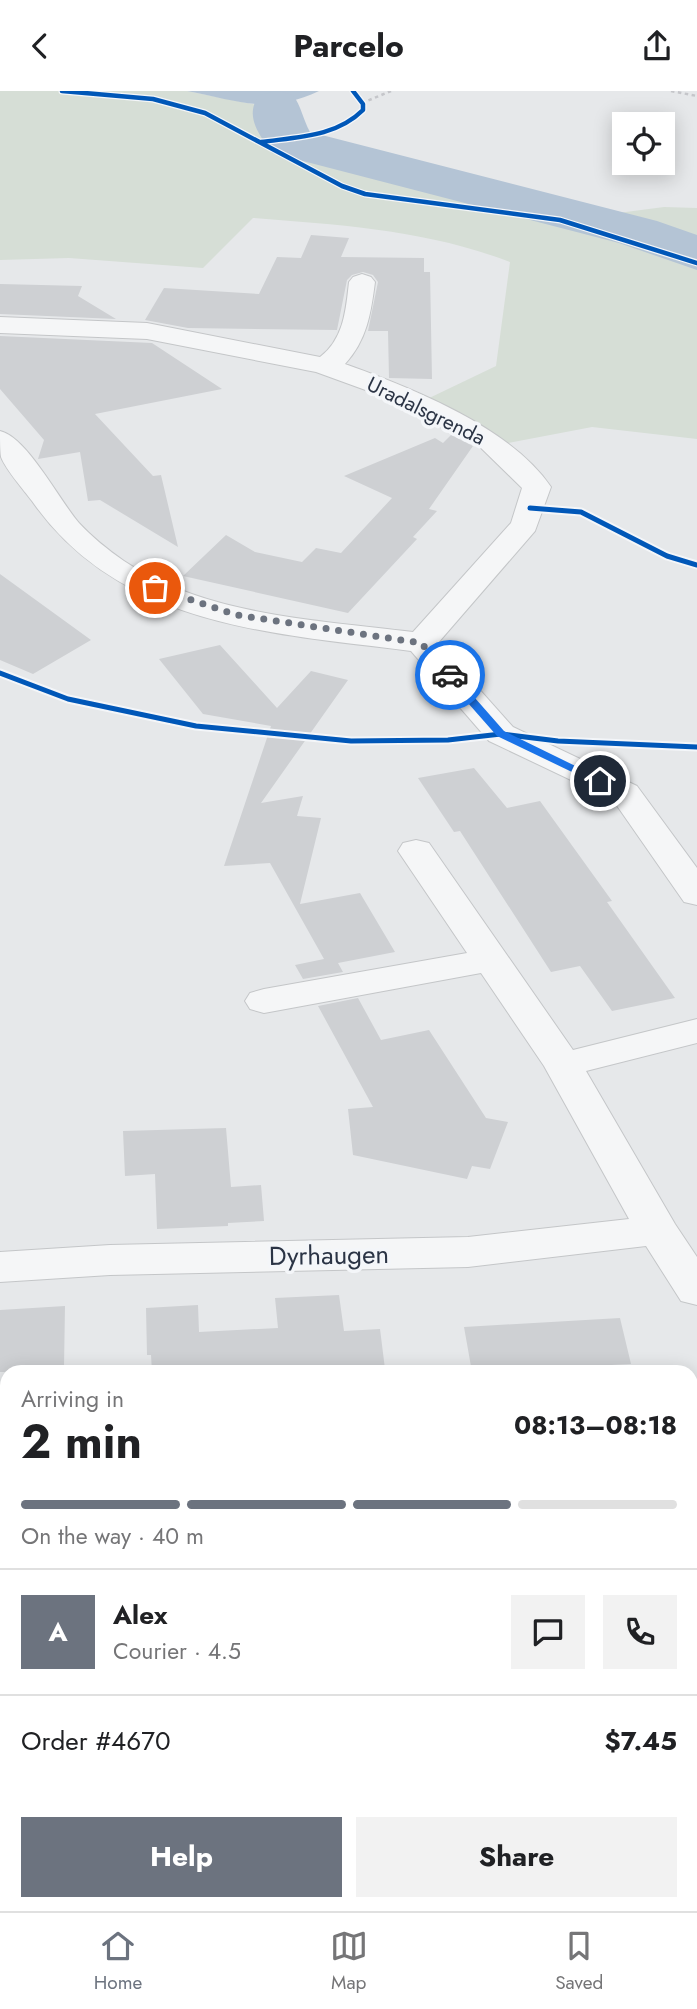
<!DOCTYPE html>
<html lang="en">
<head>
<meta charset="utf-8">
<style>
	:root { --surface:#fff; --page:#f2f2f2; --text:#202124; --muted:#757577; --line:#e0e0e0; --accent:#6c737f }
	body { margin:0; font-family:Jost,sans-serif; background:var(--page); color:var(--text); height:100vh; display:flex; flex-direction:column; font-size:26px; white-space:nowrap }
	* { box-sizing:border-box; margin:0 }
	p { font-size:23px; color:var(--muted) }
	.icon { flex:none; width:38px; height:38px; fill:none; stroke:currentColor; stroke-width:2; stroke-linecap:round; stroke-linejoin:round }
	.map { position:relative; flex:1; overflow:hidden }
	.details { position:absolute; left:0px; top:1274px; width:698px; height:546px; display:flex; flex-direction:column; background:var(--surface); border-radius:21px 21px 0 0; box-shadow:0 4px 18px #0003 }
	.details>* { flex:none }
	.controls { position:absolute; left:612px; top:21px; display:grid; gap:14px }
	.controls a { display:grid; place-items:center; width:63px; height:63px; border-radius:0px; background:var(--surface); box-shadow:0 4px 18px #0003; font-size:35px }
	.pin { position:absolute; display:grid; place-items:center; width:60px; height:60px; color:#fff; margin:-30px; border:4px solid #fff; border-radius:50%; box-shadow:0 2px 7px #0007 }
	.courier { position:absolute; display:grid; place-items:center; width:70px; height:70px; margin:-35px; border:5px solid #1a73e8; border-radius:50%; background:#fff; color:#222; box-shadow:0 2px 9px #0007 }
	.overview em { font-style:normal; font-weight:700 }
	.overview div { display:flex; flex-direction:column-reverse }
	.overview { display:flex; align-items:center; justify-content:space-between; height:119px; padding:0 21px }
	h1 { font-size:46px; font-weight:700; line-height:52px }
	.bar { display:grid; grid-template-columns:repeat(4,1fr); gap:10px 7px; align-content:center; height:84px; padding:0 21px }
	.bar i { height:9px; border-radius:5px; background:var(--line) }
	.bar .active { background:var(--accent) }
	.bar p { grid-column:span 4 }
	.line { display:flex; align-items:center; gap:18px; padding:0 21px; border-top:2px solid var(--line) }
	.line div { flex:1 }
	.round { display:grid; place-items:center; flex:none; width:74px; height:74px; border-radius:0px; background:var(--page) }
	.button { display:flex; gap:14px; margin-top:auto; padding:14px 21px }
	.button a { flex:1; height:80px; border-radius:0px; background:var(--accent); color:#fff; font-size:28px; font-weight:700; line-height:80px; text-align:center }
	.button a+a { background:var(--page); color:var(--text) }
	header { display:flex; justify-content:space-between; align-items:center; height:91px; padding:0 21px; background:var(--surface); font-size:32px; font-weight:700 }
	.tab-bar { display:flex; justify-content:space-around; align-items:center; height:98px; border-top:2px solid var(--line); background:var(--surface); font-size:19px; color:var(--muted) }
	.tab-bar a { display:grid; justify-items:center; gap:4px }
	.tab-bar .active { color:var(--accent) }
	.map>svg:first-child { display:block }
	.green { fill:#d6ded6 }
	.water { fill:#b4c4d5 }
	.lines { fill:none; stroke-linecap:round; stroke-linejoin:round }
	.river { fill:#b4c4d5; fill-rule:evenodd }
	.building { fill:#ced0d3 }
	.minor-casing { stroke:#c4c6c8; stroke-width:2 }
	.major-casing { stroke:#c2c5c8; stroke-width:2 }
	.path-far2 { stroke:#c5c6ca; stroke-width:2.5; stroke-dasharray:3.5 3.5; stroke-linecap:butt }
	.path-far1 { stroke:#c5c6ca; stroke-width:3.5; stroke-dasharray:4.5 4.5; stroke-linecap:butt }
	.path { stroke:#c5c6ca; stroke-width:5; stroke-dasharray:7 7; stroke-linecap:butt }
	.minor { fill:#f5f6f7; fill-rule:evenodd }
	.major { fill:#f8f8f8; fill-rule:evenodd }
	.cycleway-far1-casing { stroke:#f4f6f9; stroke-width:7 }
	.cycleway-casing { stroke:#f4f6f9; stroke-width:9 }
	.cycleway-far1 { stroke:#0057b8; stroke-width:4.5 }
	.cycleway { stroke:#0057b8; stroke-width:5 }
	.route { fill:#1a73e8 }
	.done { stroke:#6c737f; stroke-width:7; stroke-dasharray:0 12.6 }
	.labels { text-anchor:middle; stroke-width:7; stroke-linejoin:round; paint-order:stroke }
	.far-street-label { font-size:21px; fill:#2b3445; stroke:#f4f6f9 }
	.street-label { font-size:26px; fill:#2b3445; stroke:#f4f6f9 }
</style>
</head>
<body>
<header><svg class="icon" aria-label="back" viewBox="0 0 24 24"><path d="M15 5l-7 7 7 7"/></svg>Parcelo<svg class="icon" aria-label="share" viewBox="0 0 24 24"><path d="M12 15V3M7 8l5-5 5 5M5 13v7h14v-7"/></svg></header>
<div class="map">
<svg width="697" height="1820" viewBox="0 0 697 1820">
	<rect width="100%" height="100%" fill="#e6e8ea"/>
	<path class="green" d="M 0,0 L 187,0 L 268,16 L 276,14 L 276,24 L 290,51 L 610,135 L 618,122 L 664,116 L 697,117 L 697,348 L 592,336 L 503,353 L 423,310 L 496,275 L 510,171 C 426,139 341,134 253,127 L 203,177 L 69,167 L 0,169 Z
		M 7,1469 L 7,1813 L 691,1813 L 691,1520 L 697,1520 L 697,1820 L 0,1820 L 0,1470 Z"/>
	<path class="water" d="M 187,0 L 319,0 C 267,24 240,10 187,0 Z"/>
	<g class="lines">
		<path class="river" d="M 278,0 L 293,4 C 301,15 303,28 310,41 L 657,130 L 697,144 L 697,179 L 619,152 L 272,62 C 259,43 244,25 259,4 Z"/>
	</g>
	<path class="building" d="M 311,144 L 349,147 L 341,166 L 424,167 L 424,181 L 430,181 L 432,288 L 389,287 L 388,240 L 368,240 L 378,191 L 373,184 L 363,181 L 352,184 L 347,189 L 337,239 L 188,237 L 145,229 L 164,197 L 259,203 L 277,166 L 301,167 Z
		M 0,193 L 82,195 L 78,205 L 116,228 L 0,223 Z
		M 0,245 L 152,252 L 222,298 L 95,323 L 153,385 L 161,384 L 178,456 L 100,409 L 88,410 L 80,361 L 38,368 L 44,349 L 0,298 Z
		M 451,344 L 473,355 L 429,418 L 437,420 L 413,446 L 417,448 L 348,522 L 183,485 L 226,444 L 255,461 L 302,471 L 316,457 L 341,462 L 392,407 L 344,385 L 435,347 L 443,352 Z
		M 0,483 L 91,549 L 33,583 L 0,569 Z
		M 220,554 L 277,617 L 311,580 L 348,589 L 261,712 L 303,705 L 297,725 L 321,727 L 300,813 L 360,802 L 395,861 L 338,872 L 343,881 L 303,888 L 295,874 L 324,868 L 270,772 L 224,775 L 271,635 L 203,623 L 159,568 Z
		M 474,677 L 507,717 L 540,710 L 612,810 L 607,811 L 675,907 L 612,920 L 580,875 L 551,881 L 460,740 L 454,741 L 418,687 Z
		M 358,907 L 381,949 L 429,939 L 486,1027 L 508,1031 L 490,1078 L 472,1075 L 467,1088 L 353,1064 L 348,1018 L 373,1016 L 318,915 Z
		M 226,1037 L 231,1096 L 261,1094 L 264,1130 L 228,1132 L 228,1135 L 157,1138 L 155,1083 L 125,1085 L 123,1040 Z
		M 339,1204 L 344,1240 L 380,1238 L 385,1278 L 337,1281 L 152,1281 L 151,1264 L 147,1264 L 146,1217 L 198,1214 L 199,1241 L 278,1237 L 275,1207 Z
		M 65,1215 L 64,1276 L 37,1278 L 37,1281 L 0,1281 L 0,1219 Z
		M 620,1227 L 631,1273 L 472,1281 L 464,1236 Z"/>
	<g class="lines">
		<defs>
			<path id="minor" d="M 362,183 L 371,186 L 375,191 C 371,222 367,249 345,273 C 412,297 510,336 551,396 L 535,440 L 438,552 L 513,636 L 637,695 L 697,777 L 697,814 L 684,811 L 613,709 L 489,650 L 411,560 C 271,542 120,536 32,410 C 23,398 6,379 1,366 C 0,359 0,347 0,340 C 27,346 59,409 79,432 C 92,446 108,459 124,470 C 207,525 317,529 413,541 L 511,432 L 522,397 L 480,356 L 371,301 L 316,281 L 147,248 L 0,242 L 0,226 L 147,232 L 320,266 C 344,248 346,218 349,191 L 353,186 Z
				M 416,749 L 429,752 L 573,959 L 697,928 L 697,952 L 586,980 L 675,1133 L 697,1166 L 697,1214 L 681,1210 L 646,1155 L 468,1176 L 110,1184 L 0,1191 L 0,1161 L 110,1154 L 468,1146 L 629,1128 L 544,975 L 481,882 L 264,922 L 250,918 L 245,910 L 250,902 L 264,898 L 467,862 L 398,760 L 403,752 Z
				M 691,1595 L 697,1597 L 697,1649 L 691,1647 Z"/>
			<path id="major" d="M 0,1356 L 7,1356 L 7,1390 L 0,1390 Z
				M 0,1393 L 7,1393 L 7,1429 L 0,1429 Z
				M 691,1397 L 697,1399 L 697,1435 L 691,1433 Z"/>
		</defs>
		<use href="#minor" class="minor-casing"/>
		<use href="#major" class="major-casing"/>
		<path class="path-far2" d="M 671,0 L 697,5
			M 362,12 L 391,0
			M 284,47 C 313,43 342,41 363,19 L 363,13 L 353,0"/>
		<path class="path-far1" d="M 566,420 L 581,421 L 667,465 L 697,474"/>
		<path class="path" d="M 691,1332 L 697,1317
			M 0,1603 L 7,1602
			M 0,1749 L 7,1749
			M 253,1813 L 266,1820
			M 450,1813 L 454,1820
			M 54,1820 L 71,1813"/>
		<use href="#minor" class="minor"/>
		<use href="#major" class="major"/>
		<defs>
			<path id="cycleway-far1" d="M 62,0 L 153,8 L 205,22 L 342,95 L 365,103 L 560,129 L 697,172
				M 261,51 C 297,46 336,46 363,19 L 363,13 L 353,0"/>
			<path id="cycleway" d="M 530,417 L 581,421 L 667,465 L 697,474
				M 0,582 L 68,608 L 196,635 L 351,650 L 448,649 L 501,643 L 558,650 L 697,656"/>
		</defs>
		<use href="#cycleway-far1" class="cycleway-far1-casing"/>
		<use href="#cycleway" class="cycleway-casing"/>
		<use href="#cycleway-far1" class="cycleway-far1"/>
		<use href="#cycleway" class="cycleway"/>
	</g>
	<path class="route" d="M 446,582 L 453,582 L 504,640 L 606,690 L 597,693 L 497,645 L 446,587 Z"/>
	<g class="lines">
		<path class="done" d="M 155,497 L 237,524 L 421,552 L 450,584"/>
	</g>
	<g class="labels">
		<g class="far-street-label">
			<text transform="translate(426 320) rotate(26)" y="7">Uradalsgrenda</text>
		</g>
		<g class="street-label">
			<text transform="translate(329 1164) rotate(-1)" y="9">Dyrhaugen</text>
		</g>
	</g>
</svg>
<div class="controls">
<a><svg class="icon" aria-label="locate" viewBox="0 0 24 24"><circle cx="12" cy="12" r="6"/><path d="M12 2v4M12 18v4M2 12h4M18 12h4"/></svg></a>
</div>
<div class="pin" style="left:155px;top:497px;background:#ea580c"><svg class="icon" aria-label="bag" viewBox="0 0 24 24"><path d="M5 8h14l-1 12H6zM9 8a3 3 0 0 1 6 0"/></svg></div>
<div class="pin" style="left:600px;top:690px;background:#1f2937"><svg class="icon" aria-label="home" viewBox="0 0 24 24"><path d="M3 11l9-7 9 7M6 9v11h12V9"/></svg></div>
<div class="courier" style="left:450px;top:584px"><svg class="icon" aria-label="car" viewBox="0 0 24 24"><path d="M5 17H2v-5l4-1 3-4h7l3 4 3 1v5h-3M9 17h6M6 11h13"/><circle cx="7" cy="17" r="2"/><circle cx="17" cy="17" r="2"/></svg></div>
<section class="details">
<div class="overview"><div><h1>2 min</h1><p>Arriving in</p></div><em>08:13–08:18</em></div>
<div class="bar"><i class="active"></i><i class="active"></i><i class="active"></i><i></i><p>On the way · 40 m</p></div>
<div class="line" style="height:126px"><b class="round" style="background:var(--accent);color:#fff">A</b><div><b>Alex</b><p>Courier · 4.5</p></div><a class="round"><svg class="icon" aria-label="chat" viewBox="0 0 24 24"><path d="M4 5h16v11H9l-5 4z"/></svg></a><a class="round"><svg class="icon" aria-label="phone" viewBox="0 0 24 24"><path d="M5 4h4l2 5-3 2q2 4 5 5l2-3 5 2v4C11 20 4 13 5 4z"/></svg></a></div>
<div class="line" style="height:91px"><div>Order #4670</div><b>$7.45</b></div>
<div class="button"><a>Help</a><a>Share</a></div>
</section>
</div>
<nav class="tab-bar">
<a class="active"><svg class="icon" aria-label="home" viewBox="0 0 24 24"><path d="M3 11l9-7 9 7M6 9v11h12V9"/></svg>Home</a>
<a><svg class="icon" aria-label="map" viewBox="0 0 24 24"><path d="M3 6l6-2 6 2 6-2v14l-6 2-6-2-6 2zM9 4v14M15 6v14"/></svg>Map</a>
<a><svg class="icon" aria-label="saved" viewBox="0 0 24 24"><path d="M7 4h10v16l-5-4-5 4z"/></svg>Saved</a>
</nav>
</body>
</html>
